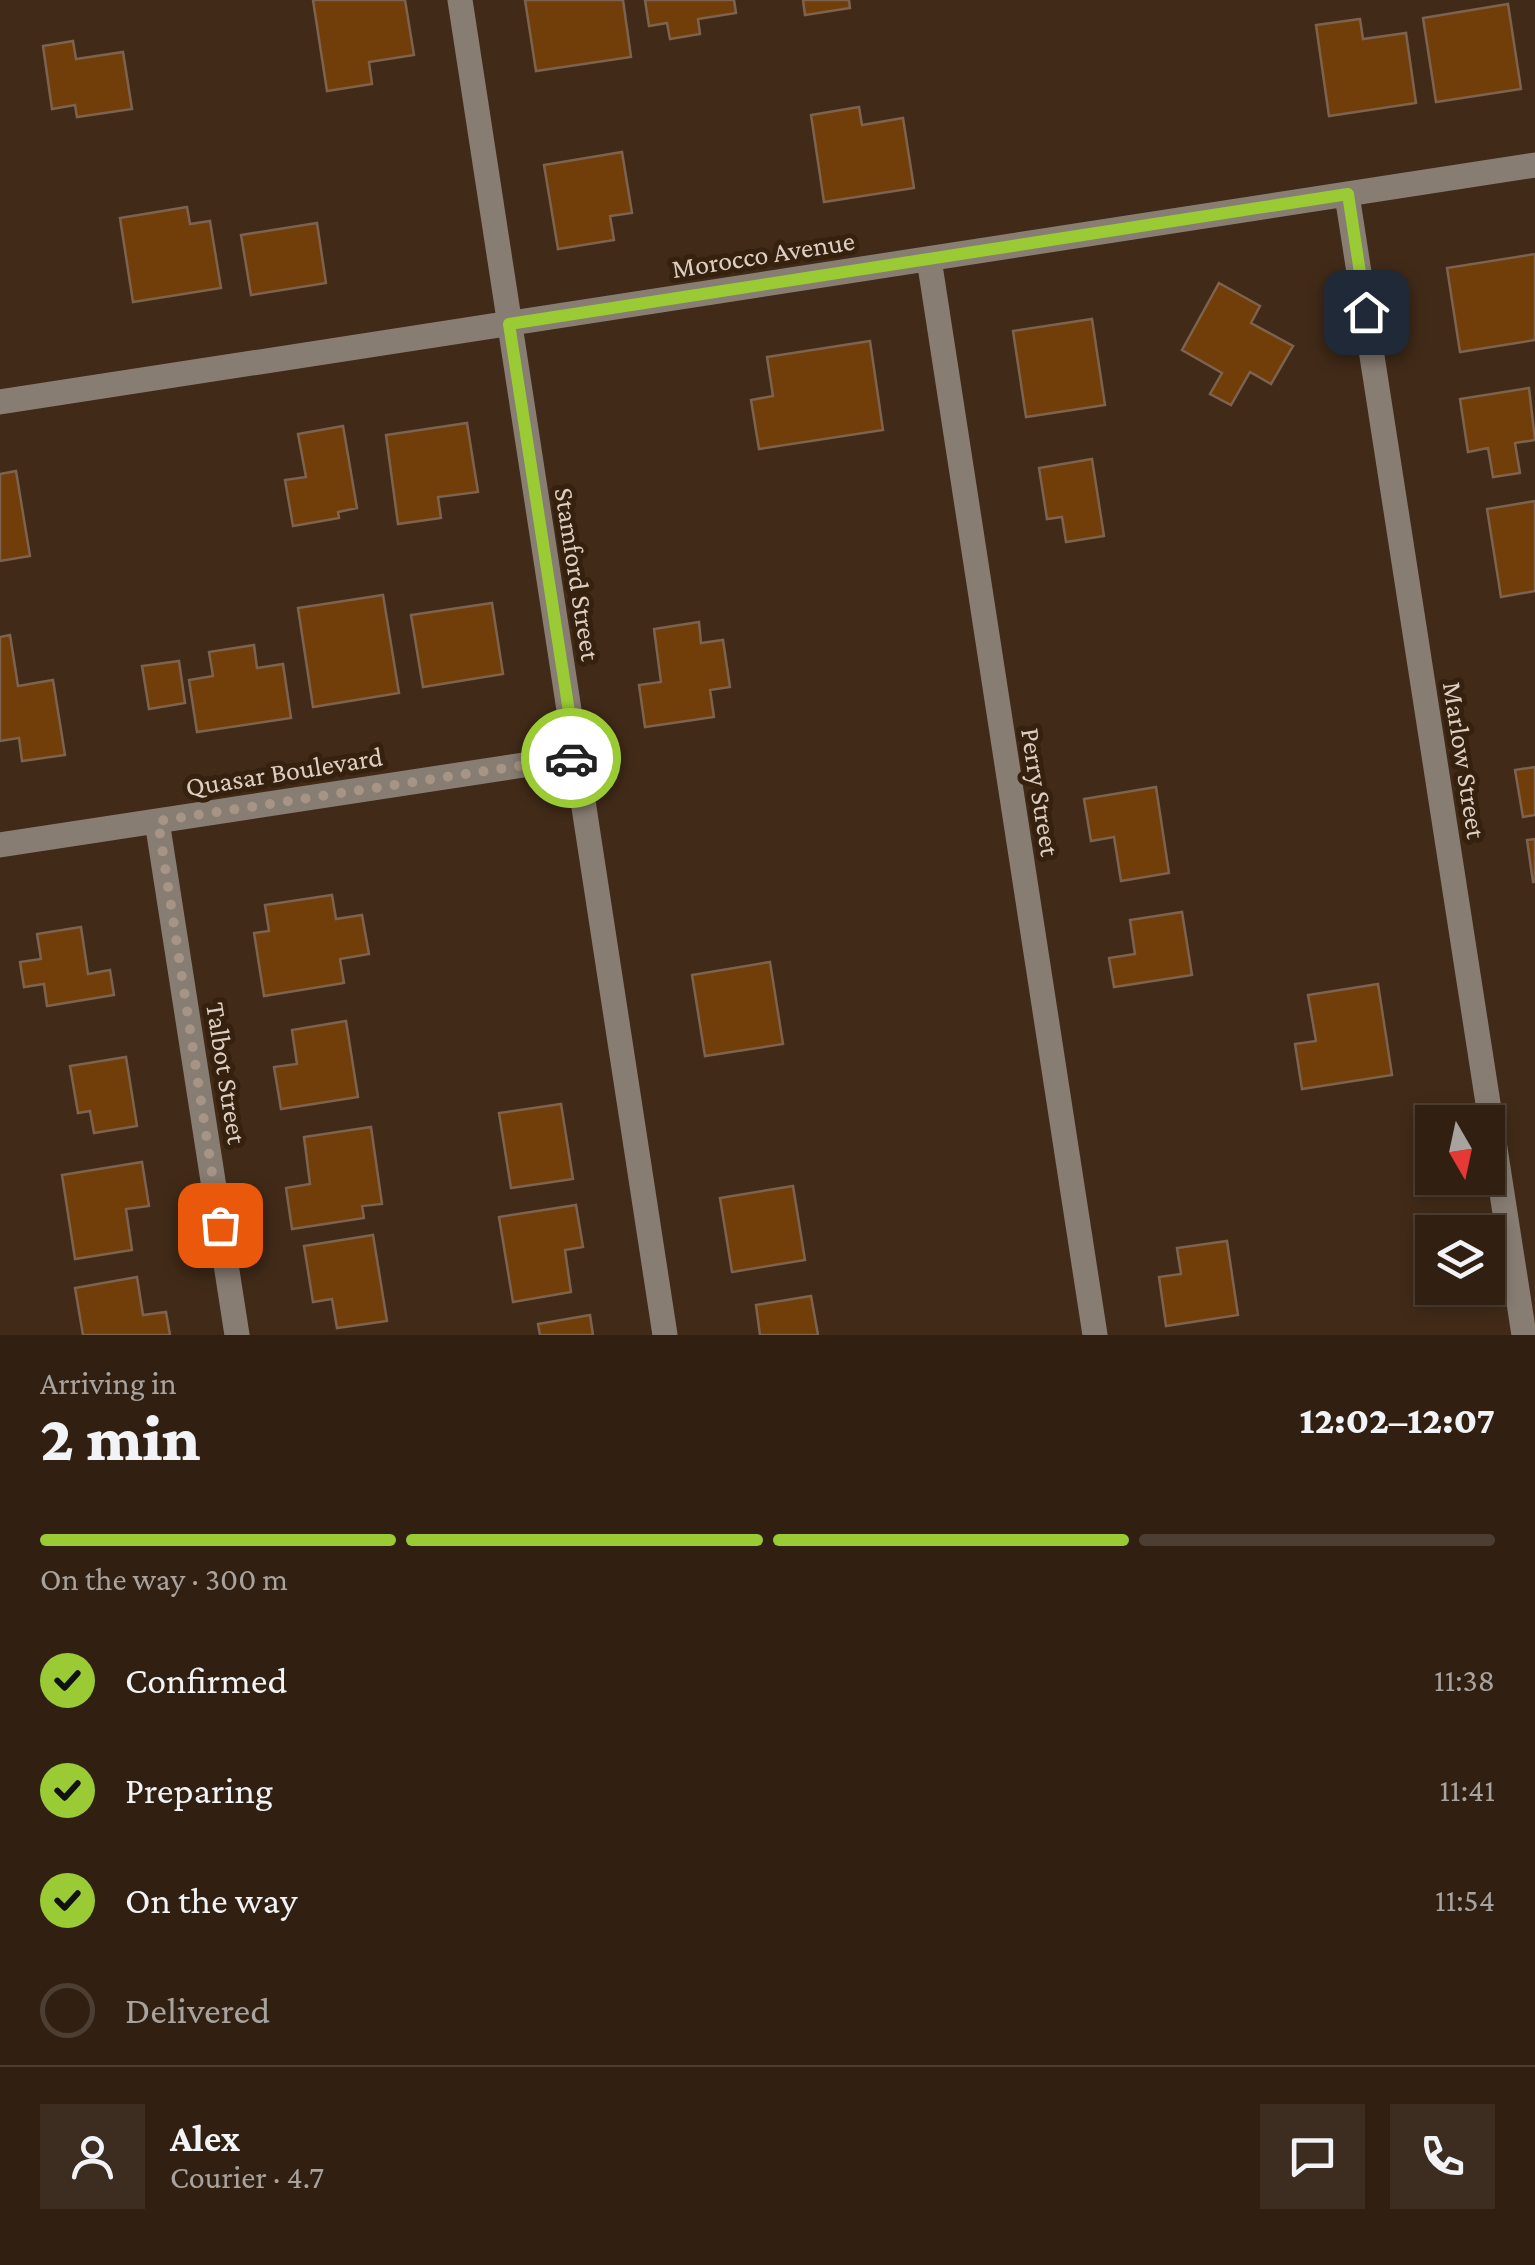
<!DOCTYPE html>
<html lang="en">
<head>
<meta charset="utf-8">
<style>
	:root { --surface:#312012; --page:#3d2d20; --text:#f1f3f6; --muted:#a8a39f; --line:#4c3e32; --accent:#9acb34 }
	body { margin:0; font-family:"Crimson Pro",serif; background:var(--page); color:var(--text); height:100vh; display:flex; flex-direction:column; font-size:38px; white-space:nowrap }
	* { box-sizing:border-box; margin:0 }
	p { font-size:32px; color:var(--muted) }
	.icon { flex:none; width:55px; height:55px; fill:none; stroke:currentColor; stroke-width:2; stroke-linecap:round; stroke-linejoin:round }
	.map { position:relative; height:1335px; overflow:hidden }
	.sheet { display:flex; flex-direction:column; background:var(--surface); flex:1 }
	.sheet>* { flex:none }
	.needle { width:65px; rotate:171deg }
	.fabs { position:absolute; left:1415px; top:1105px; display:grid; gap:20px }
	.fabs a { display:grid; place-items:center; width:90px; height:90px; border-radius:0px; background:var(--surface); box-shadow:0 5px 15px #0003,0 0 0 2px var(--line); font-size:50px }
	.pin { position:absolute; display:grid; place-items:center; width:85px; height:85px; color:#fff; margin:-42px; border-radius:20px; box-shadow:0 5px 15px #0006 }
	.courier { position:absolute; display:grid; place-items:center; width:100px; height:100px; margin:-50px; border:8px solid #9acb34; border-radius:50%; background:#fff; color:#222; box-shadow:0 2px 12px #0007 }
	.headline em { font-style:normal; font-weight:800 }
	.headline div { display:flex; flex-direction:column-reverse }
	.headline { display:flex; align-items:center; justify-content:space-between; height:170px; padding:0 40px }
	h1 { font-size:65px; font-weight:800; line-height:75px }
	.bar { display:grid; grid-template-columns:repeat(4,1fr); gap:15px 10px; align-content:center; height:120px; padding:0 40px }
	.bar i { height:12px; border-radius:8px; background:var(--line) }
	.bar .selected { background:var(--accent) }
	.bar p { grid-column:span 4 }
	.line { display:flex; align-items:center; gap:25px; padding:0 40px; border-top:2px solid var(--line) }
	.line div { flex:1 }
	.round { display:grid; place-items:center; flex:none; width:105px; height:105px; border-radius:0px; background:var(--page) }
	ol { padding:0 40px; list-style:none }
	li { display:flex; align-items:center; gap:30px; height:110px }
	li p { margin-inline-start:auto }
	li .icon { padding:10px; border-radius:50%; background:var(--accent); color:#111; stroke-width:4 }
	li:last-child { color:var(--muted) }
	li i { width:55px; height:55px; border:5px solid var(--line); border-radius:50% }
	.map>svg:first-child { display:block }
	.building { fill:#713d08; stroke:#7d634f; stroke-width:2.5 }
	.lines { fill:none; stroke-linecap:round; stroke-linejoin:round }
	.minor { stroke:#887d73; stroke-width:25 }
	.done { stroke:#a69587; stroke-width:10; stroke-dasharray:0 18 }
	.route { stroke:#9acb34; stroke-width:12 }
	.labels { text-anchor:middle; stroke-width:10; stroke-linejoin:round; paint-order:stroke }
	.street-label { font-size:28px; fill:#ddcec3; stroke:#36200e }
</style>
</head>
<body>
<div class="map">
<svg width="1535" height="1335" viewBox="0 0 1535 1335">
	<rect width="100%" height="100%" fill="#412a18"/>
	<path class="building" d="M 313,0 L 405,0 L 414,55 L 369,62 L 372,84 L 327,91 Z
		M 525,0 L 623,0 L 631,57 L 536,71 Z
		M 645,0 L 734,0 L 736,13 L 698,19 L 700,34 L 670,39 L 667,23 L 649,26 Z
		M 803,0 L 849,0 L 850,8 L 805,15 Z
		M 1508,4 L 1521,89 L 1436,102 L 1423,18 Z
		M 1360,19 L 1363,39 L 1406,33 L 1416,103 L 1329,116 L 1316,25 Z
		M 73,41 L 76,59 L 123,52 L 132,109 L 77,117 L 75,105 L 52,109 L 43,46 Z
		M 859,107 L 862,125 L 903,118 L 914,188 L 824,202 L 811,115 Z
		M 622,152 L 632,213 L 610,216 L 614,240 L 558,249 L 544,165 Z
		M 187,207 L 190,224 L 210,221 L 221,288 L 133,302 L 120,218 Z
		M 317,223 L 326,283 L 251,295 L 241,235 Z
		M 1535,254 L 1535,340 L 1460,352 L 1447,268 Z
		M 1219,283 L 1260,306 L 1251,323 L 1293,346 L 1271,384 L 1250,372 L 1231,405 L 1210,394 L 1222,373 L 1182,350 Z
		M 1092,319 L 1105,405 L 1026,417 L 1013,331 Z
		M 870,341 L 883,430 L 759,449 L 751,400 L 773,396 L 767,357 Z
		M 1529,388 L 1535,440 L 1515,443 L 1520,473 L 1493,477 L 1488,448 L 1468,452 L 1460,399 Z
		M 467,423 L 478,492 L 438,497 L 441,518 L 398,524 L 386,435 Z
		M 343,426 L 357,508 L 338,512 L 339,518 L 293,526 L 285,480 L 306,477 L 298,434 Z
		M 1092,459 L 1104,536 L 1066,542 L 1062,517 L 1047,519 L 1039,468 Z
		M 16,471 L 30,556 L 0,561 L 0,474 Z
		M 1535,501 L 1535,591 L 1501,597 L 1487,509 Z
		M 383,595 L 399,693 L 313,707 L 298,608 Z
		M 492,603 L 503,674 L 423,687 L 411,615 Z
		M 699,622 L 701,643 L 723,640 L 730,687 L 710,690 L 714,717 L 645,727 L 639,685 L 661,682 L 654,629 Z
		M 10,635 L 18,686 L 53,680 L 65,755 L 22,761 L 19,738 L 0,741 L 0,637 Z
		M 254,645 L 257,668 L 283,664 L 291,718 L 197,732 L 189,680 L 213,676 L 209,652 Z
		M 179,661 L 185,703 L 149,709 L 142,666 Z
		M 1535,767 L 1535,815 L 1523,817 L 1515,770 Z
		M 1156,787 L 1169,873 L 1121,881 L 1114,837 L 1091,841 L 1084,799 Z
		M 1535,839 L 1535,882 L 1533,882 L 1527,840 Z
		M 332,895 L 336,919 L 362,915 L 369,954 L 340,959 L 344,983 L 264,996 L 254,933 L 269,931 L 265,905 Z
		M 1182,912 L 1192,975 L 1114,987 L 1109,958 L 1135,954 L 1130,920 Z
		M 81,927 L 88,974 L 110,970 L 114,995 L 47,1006 L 44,984 L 24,987 L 20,962 L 41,959 L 37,934 Z
		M 770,962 L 783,1044 L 705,1056 L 692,975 Z
		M 1378,984 L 1392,1075 L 1302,1089 L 1295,1044 L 1316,1041 L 1308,995 Z
		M 346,1021 L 358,1097 L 281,1109 L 274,1067 L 297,1064 L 292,1030 Z
		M 126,1057 L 137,1126 L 94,1133 L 90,1111 L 78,1113 L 70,1066 Z
		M 561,1104 L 573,1179 L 511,1188 L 499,1113 Z
		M 371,1127 L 382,1204 L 362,1206 L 364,1218 L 292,1229 L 286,1188 L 310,1184 L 304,1137 Z
		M 142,1162 L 149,1206 L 126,1209 L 132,1250 L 75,1259 L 62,1175 Z
		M 793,1186 L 805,1260 L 732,1272 L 720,1198 Z
		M 576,1205 L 583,1247 L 565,1250 L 571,1292 L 513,1302 L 499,1217 Z
		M 373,1235 L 387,1321 L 337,1328 L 332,1299 L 313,1302 L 304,1246 Z
		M 1227,1241 L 1238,1315 L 1166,1326 L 1159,1277 L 1181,1274 L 1177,1248 Z
		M 137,1277 L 143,1315 L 166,1312 L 170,1335 L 83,1335 L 75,1288 Z
		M 811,1296 L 818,1335 L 760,1335 L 756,1305 Z
		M 590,1315 L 593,1335 L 540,1335 L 538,1324 Z"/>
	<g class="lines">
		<path class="minor" d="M 460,0 L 665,1335
			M 1347,195 L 1524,1335
			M 929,259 L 1095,1335
			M 0,402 L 1535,165
			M 157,821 L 237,1335
			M 0,845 L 576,757"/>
	</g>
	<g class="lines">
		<path class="done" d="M 220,1225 L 158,821 L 571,758"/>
		<path class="route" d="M 571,758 L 576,757 L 509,324 L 1348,194 L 1366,312"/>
	</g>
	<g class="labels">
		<g class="street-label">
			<text transform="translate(763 254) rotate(-9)" y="10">Morocco Avenue</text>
			<text transform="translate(578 574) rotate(81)" y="10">Stamford Street</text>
			<text transform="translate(1465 760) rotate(81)" y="10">Marlow Street</text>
			<text transform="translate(284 771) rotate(-9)" y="10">Quasar Boulevard</text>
			<text transform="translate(1041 792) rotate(81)" y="10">Perry Street</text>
			<text transform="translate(227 1073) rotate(81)" y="10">Talbot Street</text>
		</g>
	</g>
</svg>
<div class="fabs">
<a><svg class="needle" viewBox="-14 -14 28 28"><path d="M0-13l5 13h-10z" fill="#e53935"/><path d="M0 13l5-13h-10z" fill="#a8a39f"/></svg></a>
<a><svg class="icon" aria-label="layers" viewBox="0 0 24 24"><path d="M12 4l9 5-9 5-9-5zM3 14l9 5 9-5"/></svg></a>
</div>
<div class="pin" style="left:220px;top:1225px;background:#ea580c"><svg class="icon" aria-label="bag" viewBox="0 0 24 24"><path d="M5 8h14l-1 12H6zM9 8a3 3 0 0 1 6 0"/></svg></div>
<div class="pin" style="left:1366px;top:312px;background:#1f2937"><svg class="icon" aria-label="home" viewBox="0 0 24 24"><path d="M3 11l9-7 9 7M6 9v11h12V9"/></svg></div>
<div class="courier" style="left:571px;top:758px"><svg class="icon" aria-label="car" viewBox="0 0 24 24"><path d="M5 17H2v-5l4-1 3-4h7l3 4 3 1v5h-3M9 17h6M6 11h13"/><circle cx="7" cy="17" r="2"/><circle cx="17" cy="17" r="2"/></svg></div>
</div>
<section class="sheet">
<div class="headline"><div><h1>2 min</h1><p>Arriving in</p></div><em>12:02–12:07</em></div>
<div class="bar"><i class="selected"></i><i class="selected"></i><i class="selected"></i><i></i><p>On the way · 300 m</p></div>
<ol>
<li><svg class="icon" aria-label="check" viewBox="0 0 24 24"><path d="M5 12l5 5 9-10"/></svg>Confirmed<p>11:38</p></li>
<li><svg class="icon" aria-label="check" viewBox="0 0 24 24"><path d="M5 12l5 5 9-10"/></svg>Preparing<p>11:41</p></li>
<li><svg class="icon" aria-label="check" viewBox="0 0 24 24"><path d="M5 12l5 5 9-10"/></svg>On the way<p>11:54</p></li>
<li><i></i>Delivered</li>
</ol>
<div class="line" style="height:180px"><a class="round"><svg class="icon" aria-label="person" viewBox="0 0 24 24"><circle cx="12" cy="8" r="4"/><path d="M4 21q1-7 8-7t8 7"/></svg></a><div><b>Alex</b><p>Courier · 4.7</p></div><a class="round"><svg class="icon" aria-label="chat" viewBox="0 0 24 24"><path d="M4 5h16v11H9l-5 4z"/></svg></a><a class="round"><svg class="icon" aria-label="phone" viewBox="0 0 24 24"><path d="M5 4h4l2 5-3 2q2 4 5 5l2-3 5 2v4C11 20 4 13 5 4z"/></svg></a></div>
</section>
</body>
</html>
